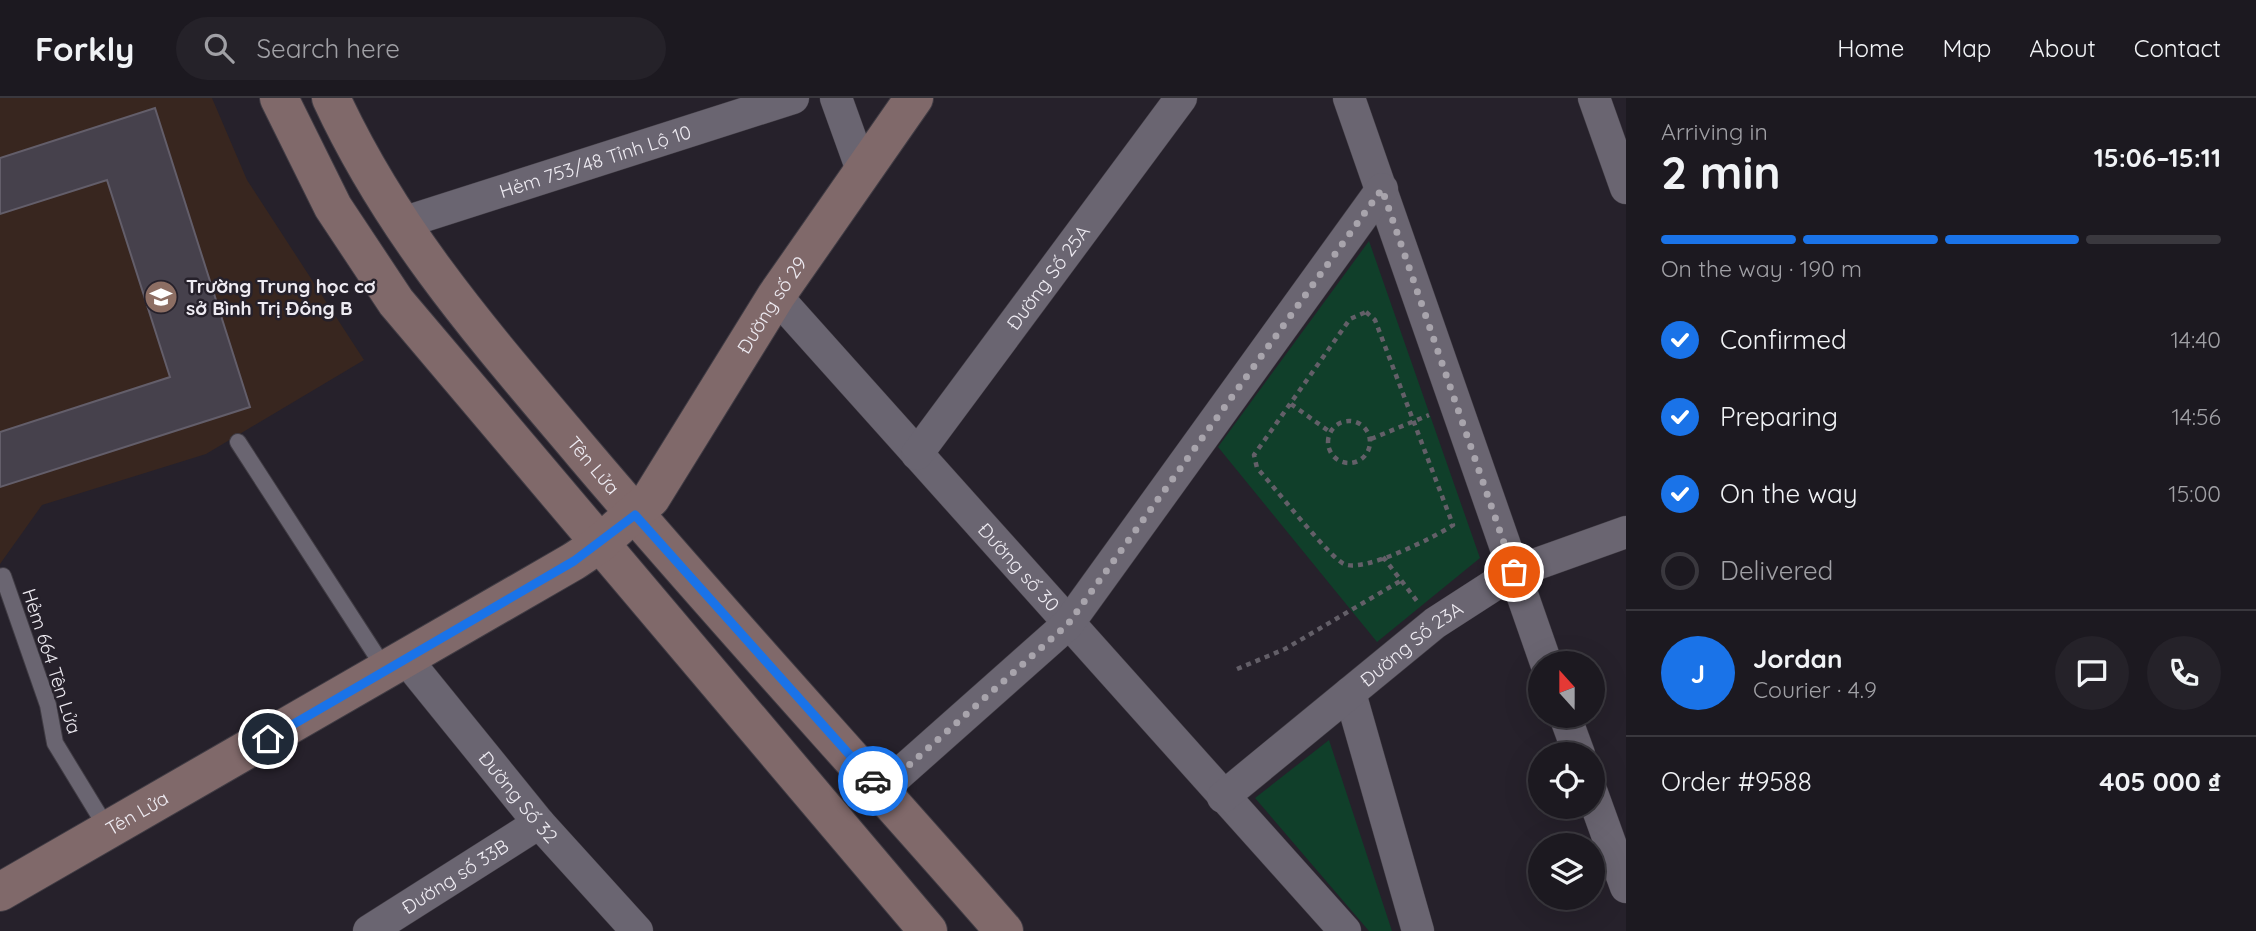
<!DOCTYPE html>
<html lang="en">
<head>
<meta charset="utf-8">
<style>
	:root { --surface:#1c1920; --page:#252229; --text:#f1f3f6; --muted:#a0a0a5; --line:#3a383e; --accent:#1a73e8 }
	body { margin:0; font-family:Quicksand,sans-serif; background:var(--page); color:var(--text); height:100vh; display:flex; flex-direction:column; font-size:26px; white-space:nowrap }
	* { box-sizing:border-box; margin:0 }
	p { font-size:23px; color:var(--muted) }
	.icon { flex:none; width:38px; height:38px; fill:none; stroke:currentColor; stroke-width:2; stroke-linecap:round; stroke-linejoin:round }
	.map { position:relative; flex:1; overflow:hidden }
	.panel { display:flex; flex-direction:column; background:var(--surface); width:630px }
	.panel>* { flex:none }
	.needle { width:46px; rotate:339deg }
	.buttons { position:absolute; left:1528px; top:553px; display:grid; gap:14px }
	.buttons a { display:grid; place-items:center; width:77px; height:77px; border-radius:50%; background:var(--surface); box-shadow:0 7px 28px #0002,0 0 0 2px var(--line); font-size:35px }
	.pin { position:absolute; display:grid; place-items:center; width:60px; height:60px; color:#fff; margin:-30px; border:4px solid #fff; border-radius:50%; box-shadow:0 2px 7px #0007 }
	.courier { position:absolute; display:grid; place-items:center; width:70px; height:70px; margin:-35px; border:5px solid #1a73e8; border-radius:50%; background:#fff; color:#222; box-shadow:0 2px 9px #0007 }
	.head em { font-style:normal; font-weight:800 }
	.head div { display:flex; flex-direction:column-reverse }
	.head { display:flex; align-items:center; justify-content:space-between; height:119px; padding:0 35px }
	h1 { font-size:46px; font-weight:800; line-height:52px }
	.bar { display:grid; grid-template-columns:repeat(4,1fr); gap:10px 7px; align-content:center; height:84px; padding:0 35px }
	.bar i { height:9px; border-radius:5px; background:var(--line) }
	.bar .selected { background:var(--accent) }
	.bar p { grid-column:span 4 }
	.line { display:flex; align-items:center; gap:18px; padding:0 35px; border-top:2px solid var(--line) }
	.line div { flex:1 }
	.round { display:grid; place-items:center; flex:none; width:74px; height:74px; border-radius:37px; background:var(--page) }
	ol { padding:0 35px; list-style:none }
	li { display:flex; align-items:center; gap:21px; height:77px }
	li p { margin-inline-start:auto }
	li .icon { padding:7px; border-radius:50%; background:var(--accent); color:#fff; stroke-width:4 }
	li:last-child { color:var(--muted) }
	li i { width:38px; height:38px; border:4px solid var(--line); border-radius:50% }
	header { display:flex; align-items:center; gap:42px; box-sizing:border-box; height:98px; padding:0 35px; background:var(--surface); border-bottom:2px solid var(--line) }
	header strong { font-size:33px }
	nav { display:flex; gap:38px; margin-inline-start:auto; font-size:24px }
	.search { width:490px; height:63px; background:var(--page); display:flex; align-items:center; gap:18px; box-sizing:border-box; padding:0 24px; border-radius:38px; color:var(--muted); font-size:26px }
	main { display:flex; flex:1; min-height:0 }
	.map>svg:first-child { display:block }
	.education { fill:#38261f }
	.green { fill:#103f2a }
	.building { fill:#46414c; stroke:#635e6a; stroke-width:2 }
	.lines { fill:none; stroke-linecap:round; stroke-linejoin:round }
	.lane-casing { stroke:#403c44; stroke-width:18 }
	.street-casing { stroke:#403c44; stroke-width:33 }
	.secondary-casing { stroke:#403c44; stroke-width:40 }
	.path { stroke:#635f68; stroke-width:4.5; stroke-dasharray:5 5; stroke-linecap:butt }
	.lane { stroke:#6a6571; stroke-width:16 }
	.street { stroke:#6a6571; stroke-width:32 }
	.secondary { stroke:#80696a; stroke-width:38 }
	.done { stroke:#a8a4ac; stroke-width:7; stroke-dasharray:0 12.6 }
	.route { stroke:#1a73e8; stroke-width:9 }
	.labels { text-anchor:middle; stroke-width:5; stroke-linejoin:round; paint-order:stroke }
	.street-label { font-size:19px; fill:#eeebf2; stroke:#26212b }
	.poi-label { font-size:19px; font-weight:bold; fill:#eeebf2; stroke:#26212b; text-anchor:start }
</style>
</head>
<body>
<header>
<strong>Forkly</strong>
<div class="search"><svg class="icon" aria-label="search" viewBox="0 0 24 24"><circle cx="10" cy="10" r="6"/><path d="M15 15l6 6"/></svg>Search here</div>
<nav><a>Home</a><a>Map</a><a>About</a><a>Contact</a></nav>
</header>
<main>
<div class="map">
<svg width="1626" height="833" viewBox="0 0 1626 833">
	<rect width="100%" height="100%" fill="#26212b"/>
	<path class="education" d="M 0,0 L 212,0 L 247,82 L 364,262 L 206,356 L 42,407 L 0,466 Z"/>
	<path class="green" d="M 1369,143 L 1480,460 L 1377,544 L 1218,349 Z
		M 1329,642 L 1392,833 L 1369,833 L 1255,700 Z"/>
	<path class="building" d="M 155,10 L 250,309 L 0,389 L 0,334 L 170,279 L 107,82 L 0,116 L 0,60 Z"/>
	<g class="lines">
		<defs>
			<path id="lane" d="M 238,344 L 385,571
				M 3,478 L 48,607 L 55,645 L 108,732"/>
			<g id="street">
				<path d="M 836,0 L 863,75"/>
				<path d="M 1349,0 L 1546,565"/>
				<path d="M 1594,0 L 1626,90"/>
				<path id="s1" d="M 399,126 L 793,0"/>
				<path id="s2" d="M 776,198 L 1345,833"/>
				<path id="s3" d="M 917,356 L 1181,0"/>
				<path id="s4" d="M 406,561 L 539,725 L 637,833"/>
				<path d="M 1350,595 L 1418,833"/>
				<path d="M 1565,618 L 1579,656"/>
				<path d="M 881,692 L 1068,526 L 1382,91"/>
				<path d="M 1592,695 L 1626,789"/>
				<path id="s5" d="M 1223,699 L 1435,525 L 1514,474 L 1626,434"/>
				<path id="s6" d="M 369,833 L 539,725"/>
			</g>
			<g id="secondary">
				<path d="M 279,0 L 333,109 L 396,204 L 928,833"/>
				<path id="s7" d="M 331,0 C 395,138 486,240 583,355 C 720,517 865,673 1004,833"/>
				<path id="s8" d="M 0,794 L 574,463 L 598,447 L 651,400 L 776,198 L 914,0"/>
			</g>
		</defs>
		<use href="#lane" class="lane-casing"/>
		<use href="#street" class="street-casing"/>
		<use href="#secondary" class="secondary-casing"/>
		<path class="path" d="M 1366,214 L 1375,222 L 1453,427 C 1435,439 1364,475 1344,466 C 1329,459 1272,386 1257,370 L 1254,357 L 1350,221 Z
			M 1291,306 L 1330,334
			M1328 344a21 21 0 1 1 42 0a21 21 0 1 1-42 0Z
			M 1371,341 L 1429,317
			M 1383,459 L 1417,503
			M 1237,571 L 1285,551 L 1402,482"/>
		<use href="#lane" class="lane"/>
		<use href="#street" class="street"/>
		<use href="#secondary" class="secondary"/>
	</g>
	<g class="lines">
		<path class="done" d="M 873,683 L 881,692 L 1068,526 L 1382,91 L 1514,474"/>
		<path class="route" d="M 268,641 L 574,463 L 635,417 L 873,683"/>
	</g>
	<defs>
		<symbol id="school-disc" viewBox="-11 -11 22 22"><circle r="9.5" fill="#8d6e63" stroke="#26212b"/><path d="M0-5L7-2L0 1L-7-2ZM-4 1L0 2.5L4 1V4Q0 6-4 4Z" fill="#fff"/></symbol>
	</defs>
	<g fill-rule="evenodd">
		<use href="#school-disc" x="142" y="180" width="38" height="38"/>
	</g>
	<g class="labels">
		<g class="street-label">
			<text dy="7" stroke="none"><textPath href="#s1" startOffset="206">Hẻm 753/48 Tỉnh Lộ 10</textPath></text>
			<text dy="7" stroke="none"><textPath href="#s3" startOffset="220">Đường Số 25A</textPath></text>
			<text dy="7" stroke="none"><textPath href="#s8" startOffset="990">Đường số 29</textPath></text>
			<text dy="7" stroke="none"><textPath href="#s7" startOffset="453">Tên Lửa</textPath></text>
			<text dy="7" stroke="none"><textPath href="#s2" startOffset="364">Đường số 30</textPath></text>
			<text dy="7" stroke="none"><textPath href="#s5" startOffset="243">Đường Số 23A</textPath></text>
			<text transform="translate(52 563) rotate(72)" y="7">Hẻm 664 Tên Lửa</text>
			<text dy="7" stroke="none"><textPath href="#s4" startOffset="178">Đường Số 32</textPath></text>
			<text dy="7" stroke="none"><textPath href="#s8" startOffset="158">Tên Lửa</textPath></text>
			<text dy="7" stroke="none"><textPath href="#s6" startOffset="102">Đường số 33B</textPath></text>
		</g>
		<g class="poi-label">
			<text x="186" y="195">Trường Trung học cơ<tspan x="186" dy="22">sở Bình Trị Đông B</tspan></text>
		</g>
	</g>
</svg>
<div class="buttons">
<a><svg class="needle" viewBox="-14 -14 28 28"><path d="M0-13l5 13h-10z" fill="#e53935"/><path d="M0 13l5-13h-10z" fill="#a0a0a5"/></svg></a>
<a><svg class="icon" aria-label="locate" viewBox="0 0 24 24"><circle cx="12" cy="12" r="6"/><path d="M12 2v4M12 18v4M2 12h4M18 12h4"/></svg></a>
<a><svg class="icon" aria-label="layers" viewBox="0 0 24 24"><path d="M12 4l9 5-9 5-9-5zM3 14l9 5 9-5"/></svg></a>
</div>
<div class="pin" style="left:1514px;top:474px;background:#ea580c"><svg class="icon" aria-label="bag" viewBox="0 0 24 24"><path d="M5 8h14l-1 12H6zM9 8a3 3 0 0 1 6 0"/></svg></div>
<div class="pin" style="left:268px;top:641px;background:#1f2937"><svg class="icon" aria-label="home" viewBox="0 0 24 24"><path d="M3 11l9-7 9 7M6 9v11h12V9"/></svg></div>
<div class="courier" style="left:873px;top:683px"><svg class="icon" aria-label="car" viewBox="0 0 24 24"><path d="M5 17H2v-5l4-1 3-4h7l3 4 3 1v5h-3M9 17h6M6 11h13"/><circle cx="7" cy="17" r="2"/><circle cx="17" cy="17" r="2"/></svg></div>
</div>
<section class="panel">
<div class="head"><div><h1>2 min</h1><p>Arriving in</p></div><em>15:06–15:11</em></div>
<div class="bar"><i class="selected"></i><i class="selected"></i><i class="selected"></i><i></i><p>On the way · 190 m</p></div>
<ol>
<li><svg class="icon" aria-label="check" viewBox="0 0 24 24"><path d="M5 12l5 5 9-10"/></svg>Confirmed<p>14:40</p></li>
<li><svg class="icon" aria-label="check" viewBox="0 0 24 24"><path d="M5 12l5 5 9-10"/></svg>Preparing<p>14:56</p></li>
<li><svg class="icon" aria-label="check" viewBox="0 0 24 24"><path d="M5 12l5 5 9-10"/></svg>On the way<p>15:00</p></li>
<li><i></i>Delivered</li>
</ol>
<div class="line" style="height:126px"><b class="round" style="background:var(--accent);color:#fff">J</b><div><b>Jordan</b><p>Courier · 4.9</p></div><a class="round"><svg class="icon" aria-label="chat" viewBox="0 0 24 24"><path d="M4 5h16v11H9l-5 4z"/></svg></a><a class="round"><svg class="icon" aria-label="phone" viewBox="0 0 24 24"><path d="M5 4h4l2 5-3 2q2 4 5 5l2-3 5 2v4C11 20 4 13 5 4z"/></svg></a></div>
<div class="line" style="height:91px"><div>Order #9588</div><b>405 000 ₫</b></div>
</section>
</main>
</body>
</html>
